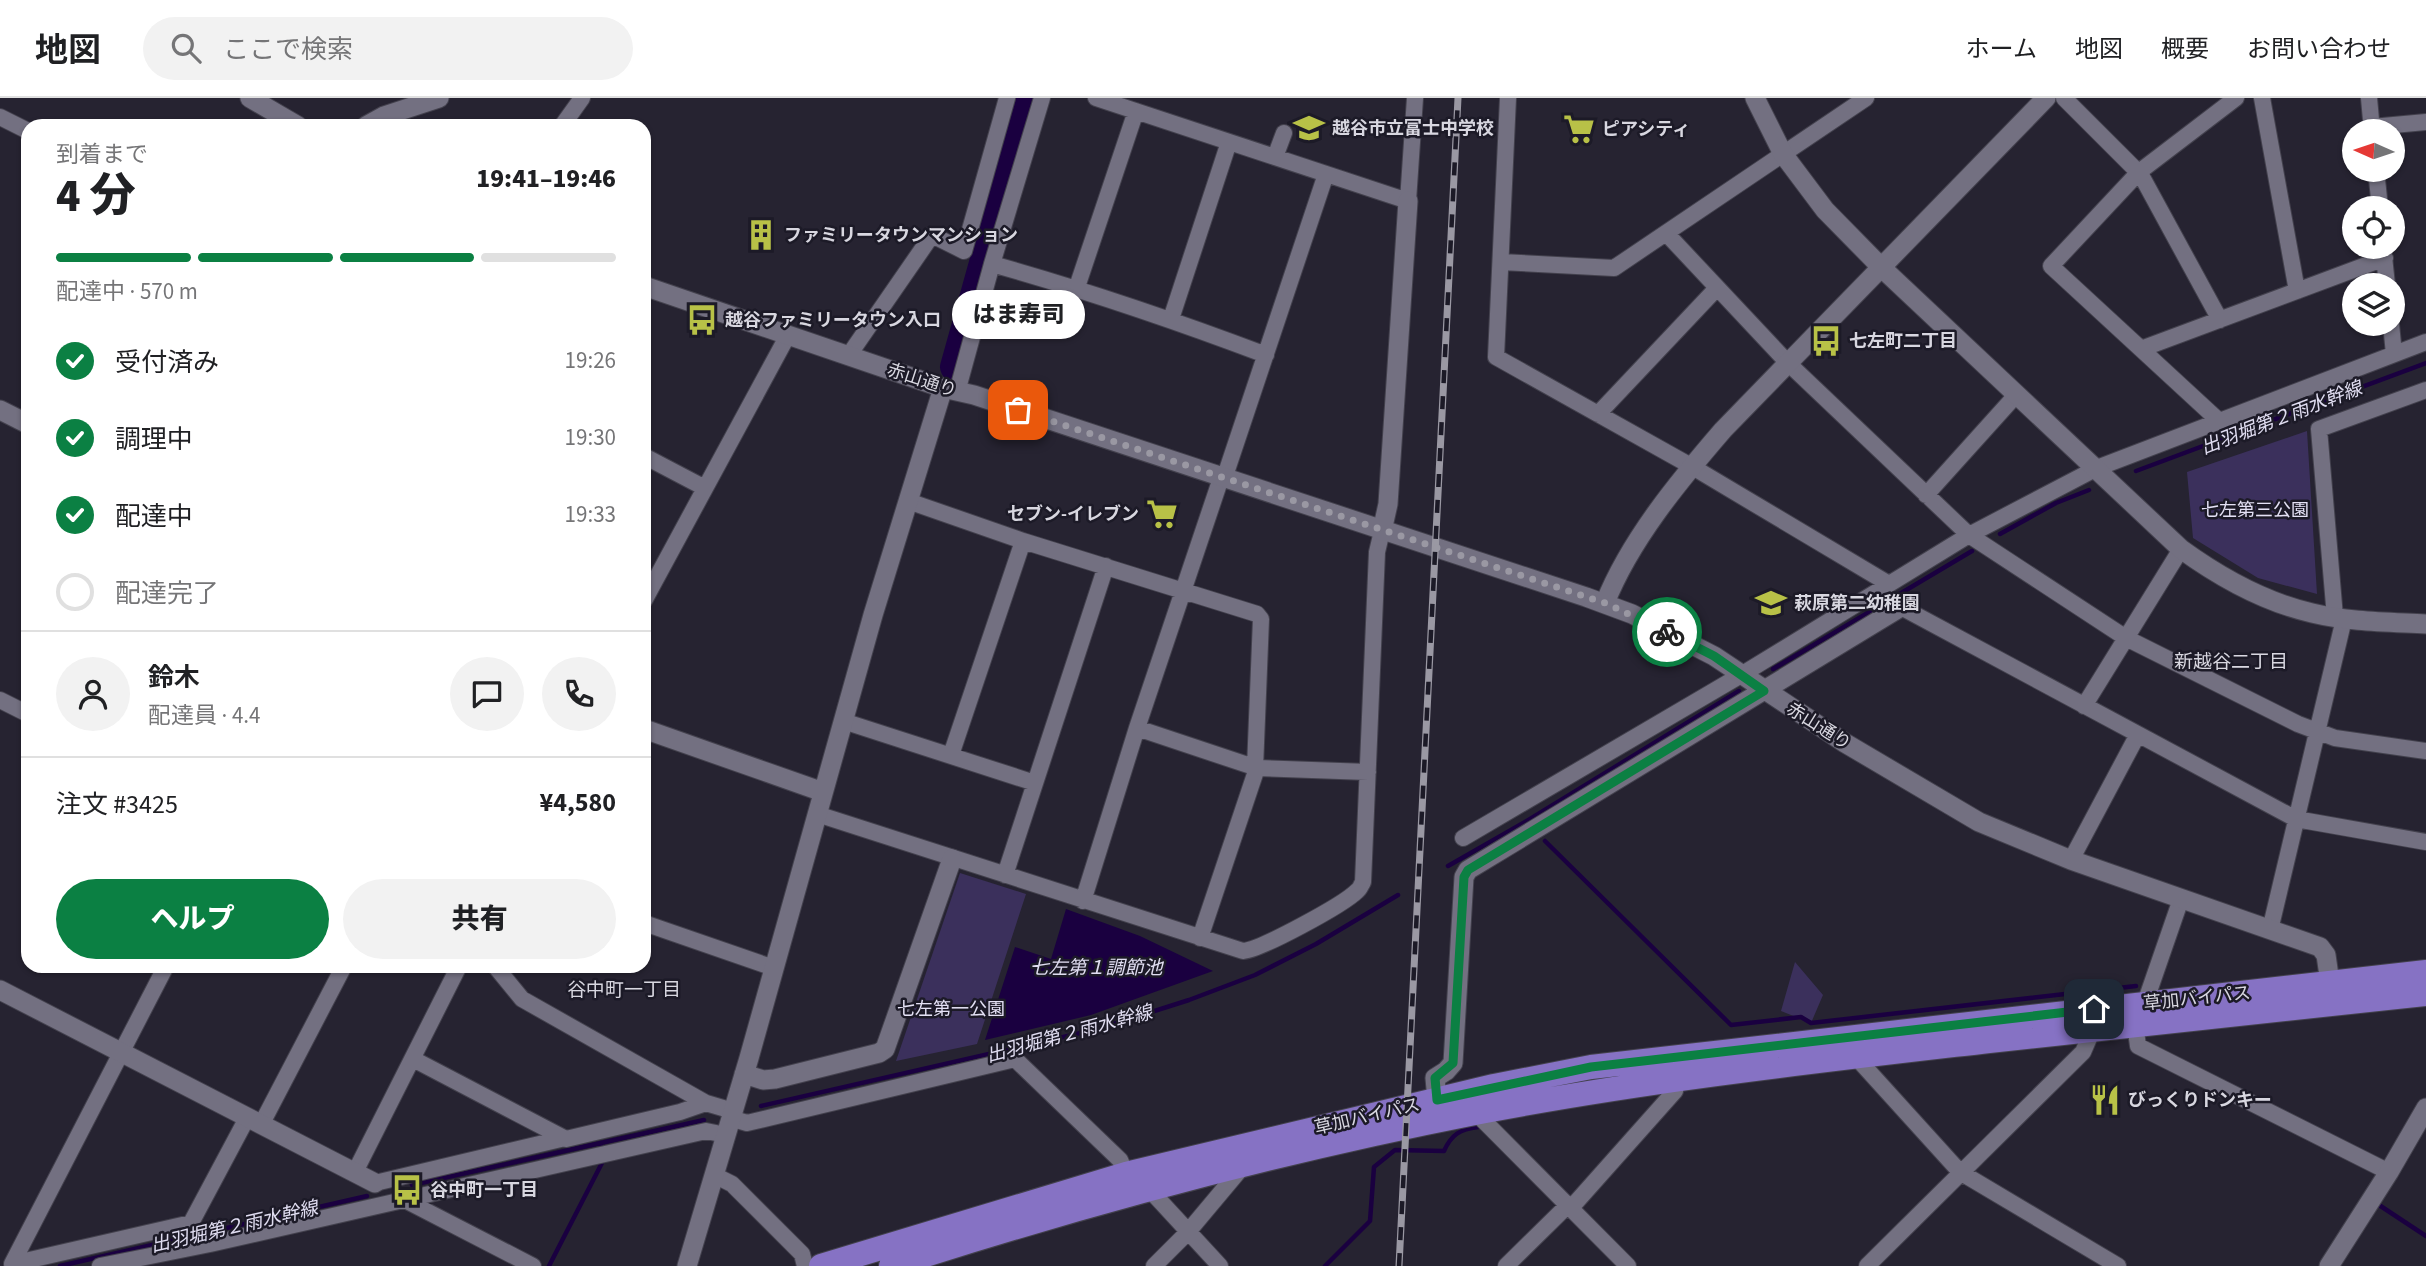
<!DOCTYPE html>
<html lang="ja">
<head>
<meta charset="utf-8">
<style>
	:root { --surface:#fff; --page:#f2f2f2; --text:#202124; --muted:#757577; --line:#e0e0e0; --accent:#0b8043 }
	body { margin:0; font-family:"Source Sans 3","Noto Sans JP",sans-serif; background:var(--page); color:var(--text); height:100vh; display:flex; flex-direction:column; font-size:26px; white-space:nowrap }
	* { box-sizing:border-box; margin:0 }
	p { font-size:23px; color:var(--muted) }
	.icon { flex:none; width:38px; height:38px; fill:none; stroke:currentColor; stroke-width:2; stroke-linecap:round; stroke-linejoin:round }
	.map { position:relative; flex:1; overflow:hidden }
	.panel { position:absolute; left:21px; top:21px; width:630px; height:854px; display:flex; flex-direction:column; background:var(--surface); border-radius:21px; box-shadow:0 2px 5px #0004 }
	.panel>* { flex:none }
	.needle { width:46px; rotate:273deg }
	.buttons { position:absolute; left:2342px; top:21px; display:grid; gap:14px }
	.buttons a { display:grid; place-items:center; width:63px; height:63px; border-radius:50%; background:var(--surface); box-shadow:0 2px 5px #0004; font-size:35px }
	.pin { position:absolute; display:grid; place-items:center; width:60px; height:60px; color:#fff; margin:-30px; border-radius:14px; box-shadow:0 4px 10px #0006 }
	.courier { position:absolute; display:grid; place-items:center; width:70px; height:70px; margin:-35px; border:5px solid #0b8043; border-radius:50%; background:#fff; color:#222; box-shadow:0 2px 9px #0007 }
	.bubble { position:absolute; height:49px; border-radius:24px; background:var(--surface); box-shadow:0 2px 5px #0004; font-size:23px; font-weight:800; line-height:49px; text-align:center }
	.headline em { font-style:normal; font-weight:800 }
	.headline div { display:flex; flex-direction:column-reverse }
	.headline { display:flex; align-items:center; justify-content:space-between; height:119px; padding:0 35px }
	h1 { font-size:46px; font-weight:800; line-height:52px }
	.bar { display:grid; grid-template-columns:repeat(4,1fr); gap:10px 7px; align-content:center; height:84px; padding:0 35px }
	.bar i { height:9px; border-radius:5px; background:var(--line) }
	.bar .on { background:var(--accent) }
	.bar p { grid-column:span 4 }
	.line { display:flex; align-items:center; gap:18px; padding:0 35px; border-top:2px solid var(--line) }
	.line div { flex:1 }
	.round { display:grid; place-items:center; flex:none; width:74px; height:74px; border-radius:37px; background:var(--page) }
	ol { padding:0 35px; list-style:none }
	li { display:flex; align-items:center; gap:21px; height:77px }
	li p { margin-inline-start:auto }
	li .icon { padding:7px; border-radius:50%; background:var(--accent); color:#fff; stroke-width:4 }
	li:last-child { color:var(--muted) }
	li i { width:38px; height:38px; border:4px solid var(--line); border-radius:50% }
	.button { display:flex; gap:14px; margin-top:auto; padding:14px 35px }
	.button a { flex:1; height:80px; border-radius:42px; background:var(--accent); color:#fff; font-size:28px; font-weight:800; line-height:80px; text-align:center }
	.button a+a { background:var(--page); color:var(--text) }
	header { display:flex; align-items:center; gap:42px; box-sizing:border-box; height:98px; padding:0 35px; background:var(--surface); border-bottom:2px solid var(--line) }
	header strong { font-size:33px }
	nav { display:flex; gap:38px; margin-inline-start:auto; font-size:24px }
	.search { width:490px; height:63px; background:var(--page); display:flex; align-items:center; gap:18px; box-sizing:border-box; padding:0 24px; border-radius:38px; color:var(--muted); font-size:26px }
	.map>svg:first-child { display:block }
	.green { fill:#3b305c }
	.water { fill:#1a0040 }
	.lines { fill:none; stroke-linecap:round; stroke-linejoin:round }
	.stream { stroke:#1a0040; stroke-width:4.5 }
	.river { stroke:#1a0040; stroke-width:28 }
	.minor-casing { stroke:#43414d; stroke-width:18 }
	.tertiary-casing { stroke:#43414d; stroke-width:21 }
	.trunk-casing { stroke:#43414d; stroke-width:26 }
	.minor { stroke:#737081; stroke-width:16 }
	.tertiary { stroke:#737081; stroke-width:19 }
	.trunk { stroke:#8672c4; stroke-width:24 }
	.rail-casing { stroke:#9a98a3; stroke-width:7 }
	.rail { stroke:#1c1a27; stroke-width:4.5; stroke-dasharray:13; stroke-linecap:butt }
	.done { stroke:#9a98a3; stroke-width:7; stroke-dasharray:0 12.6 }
	.route { stroke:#0b8043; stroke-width:9 }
	.labels { text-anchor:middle; stroke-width:5; stroke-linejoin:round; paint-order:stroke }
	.poi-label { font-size:18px; font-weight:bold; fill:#d8d7e0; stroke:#1c1a27; text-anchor:start }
	.street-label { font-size:18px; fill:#d8d7e0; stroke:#1c1a27 }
	.park-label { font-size:18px; fill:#e4e1f5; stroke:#1c1a27 }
	.water-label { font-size:19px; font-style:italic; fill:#e0ddf1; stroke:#1c1a27 }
	.neighbourhood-label { font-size:19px; fill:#d8d7e0; stroke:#1c1a27 }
</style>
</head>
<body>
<header>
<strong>地図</strong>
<div class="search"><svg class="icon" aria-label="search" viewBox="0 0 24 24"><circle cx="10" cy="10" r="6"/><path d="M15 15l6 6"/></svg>ここで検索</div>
<nav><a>ホーム</a><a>地図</a><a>概要</a><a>お問い合わせ</a></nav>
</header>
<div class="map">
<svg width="2426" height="1168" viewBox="0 0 2426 1168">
	<rect width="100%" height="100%" fill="#262331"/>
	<path class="green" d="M 2307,333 L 2317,496 L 2258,480 L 2193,440 L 2187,374 Z
		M 960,775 L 1026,796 L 977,946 L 896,963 Z
		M 1795,864 L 1823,897 L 1811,925 L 1781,913 Z"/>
	<path class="water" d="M 1066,811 L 1140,838 L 1213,873 L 1091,917 L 985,942 L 1015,849 L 1051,861 Z"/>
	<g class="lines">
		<path class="stream" d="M 2136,373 L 2426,265
			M 2000,436 L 2056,405 L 2089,392
			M 1773,571 L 1972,453
			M 1545,743 L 1731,927 L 1801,919 L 1811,925 L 2136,888
			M 1448,768 L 1525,724 L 1739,593
			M 761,1008 L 1098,931 L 1189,902 L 1255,877 L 1316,846 L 1398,797
			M 412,1087 L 704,1022
			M 2379,1107 L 2426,1138
			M 60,1168 L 367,1098
			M 549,1168 L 604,1061 L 600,1045
			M 1325,1168 L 1370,1123 L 1374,1069 L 1395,1052 L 1444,1053 C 1451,1037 1460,1031 1478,1029"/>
		<path class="river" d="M 954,269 L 1029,0"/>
		<defs>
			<path id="minor" d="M 1096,0 L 1408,103 L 1415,0
				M 1508,0 L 1496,259 L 1691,368 L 1889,486
				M 2064,0 L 2141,77 L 2220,222
				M 2262,0 L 2297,193
				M 2369,0 L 2372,33
				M 0,19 L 28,33
				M 562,28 L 582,0
				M 2372,29 L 2426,24
				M 1275,59 L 1284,35
				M 2376,72 L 2380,110
				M 1666,135 L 1788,265 L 1969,437 L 2126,540 L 2298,626 L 2335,640 L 2426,653
				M 2383,149 L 2387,187
				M 1501,164 L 1614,170 L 1866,0
				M 992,166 C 1085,192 1176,223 1266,257
				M 1077,189 L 1136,13
				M 1171,221 L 1229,44
				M 2391,226 L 2394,256
				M 2141,251 L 2385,160
				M 849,257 L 932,137 L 964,153 L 1007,0
				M 957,294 L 992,166 L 1042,0
				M 1598,316 L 1717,190
				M 2218,322 L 2051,168 L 2139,74 L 2236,0
				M 644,358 L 705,390
				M 1224,381 L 1326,76
				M 1926,397 L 2017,296
				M 908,403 L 1023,443 L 1257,516 L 1261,521 L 1255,670
				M 644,503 L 788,237
				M 1901,509 L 2296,721 L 2426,744
				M 2335,519 L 2319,331 L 2426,292
				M 0,602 L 28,616
				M 2084,608 L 2181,451
				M 843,623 L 1035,685
				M 1137,630 L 1257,670 L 1368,674
				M 951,657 L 1023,443
				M 817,716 L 1243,853 C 1260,852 1343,807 1357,793 C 1360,791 1361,787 1363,784 L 1377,454 L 1382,433
				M 1463,740 L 1741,577 L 1969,437 L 2097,370 L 2426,244
				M 2071,762 L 2137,638
				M 1005,777 L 1106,468
				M 1083,803 L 1137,630 L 1221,380
				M 644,825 L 774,870
				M 2270,832 L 2344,521
				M 1200,840 L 1257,670
				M 166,868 L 12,1166 L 191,1125 L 247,1020
				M 495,868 L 522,901 L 706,1005 L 733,1013
				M 2145,905 L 2181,801
				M 2135,926 L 2138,948 L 2389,1074
				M 1854,957 L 1960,1074 L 2118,1168
				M 413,961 L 566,1041 L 680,1014 L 706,1005
				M 1476,1015 L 1628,1168
				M 730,1020 L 747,1025 L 1015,961 L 1120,1062 L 1126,1076
				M 261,1027 L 344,868
				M 355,1074 L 459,868
				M 714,1077 L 732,1086 L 802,1156 L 805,1168
				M 375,1085 L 565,1040
				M 1149,1091 L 1220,1168
				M 401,1100 L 533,1168
				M 1570,1111 L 1675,993 L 1677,981
				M 100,1168 L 210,1146 L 706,1033 L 726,1037
				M 1154,1168 L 1187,1135 L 1244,1067
				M 1506,1168 L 1567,1108
				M 1867,1168 L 2083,954 L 2093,931"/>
			<path id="tertiary" d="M 250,0 L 298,28
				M 1755,0 L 1783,56 L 1825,112 L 1882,170 L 2181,451 C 2221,480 2264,504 2312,515 C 2349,524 2388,524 2426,526
				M 366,28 L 384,18 L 439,0
				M 644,188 L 943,290 L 974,297 L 1586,499 L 1632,516 L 1714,558 L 1845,645 L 1979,724 L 2071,762 L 2320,849 L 2326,857 L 2330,885
				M 0,312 L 28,326
				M 1382,433 L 1388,406 L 1408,103
				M 1605,505 C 1630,442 1679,383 1723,332 L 2046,0
				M 644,631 L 823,694
				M 0,892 L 375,1085
				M 744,976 L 763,982 L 775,981 L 879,955 L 885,951 L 952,761
				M 1437,1002 L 1435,980 L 1446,973 L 1453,965 L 1464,779 L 1468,772 L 1901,509
				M 687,1168 L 749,960 L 873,517 L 943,290
				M 2329,1168 L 2389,1074 L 2426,1010"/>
			<path id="trunk" d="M 821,1168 L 1126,1076 L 1494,988 L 1591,969 L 2426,874
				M 891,1168 C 1083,1106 1277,1054 1475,1015 C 1645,982 1817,963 1989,943 C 2134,927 2280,911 2426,896"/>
		</defs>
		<use href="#minor" class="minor-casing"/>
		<use href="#tertiary" class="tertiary-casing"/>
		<use href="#trunk" class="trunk-casing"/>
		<use href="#minor" class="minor"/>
		<use href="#tertiary" class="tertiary"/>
		<use href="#trunk" class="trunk"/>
		<defs>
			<path id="rail" d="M 1399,1168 L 1458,0"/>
		</defs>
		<use href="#rail" class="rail-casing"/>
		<use href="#rail" class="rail"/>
	</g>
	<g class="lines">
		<path class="done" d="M 1018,312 L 1605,505 L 1667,534"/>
		<path class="route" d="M 1667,534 L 1714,558 L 1764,593 L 1468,772 L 1464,779 L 1453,965 L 1435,980 L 1437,1002 L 1591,969 L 2094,911"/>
	</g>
	<defs>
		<symbol id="school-bare" viewBox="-9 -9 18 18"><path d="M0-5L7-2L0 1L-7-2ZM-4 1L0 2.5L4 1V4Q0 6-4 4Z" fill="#b8c147" stroke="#1c1a27" stroke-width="2.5" paint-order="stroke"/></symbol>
		<symbol id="supermarket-bare" viewBox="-9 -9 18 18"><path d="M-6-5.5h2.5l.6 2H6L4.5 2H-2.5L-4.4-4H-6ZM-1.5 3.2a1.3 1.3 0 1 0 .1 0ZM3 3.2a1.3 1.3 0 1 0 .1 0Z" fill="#b8c147" stroke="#1c1a27" stroke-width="2.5" paint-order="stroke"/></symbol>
		<symbol id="building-bare" viewBox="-9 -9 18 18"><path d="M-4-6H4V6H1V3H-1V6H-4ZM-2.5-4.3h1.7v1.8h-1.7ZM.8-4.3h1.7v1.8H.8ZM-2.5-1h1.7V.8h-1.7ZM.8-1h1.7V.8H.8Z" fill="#b8c147" stroke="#1c1a27" stroke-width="2.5" paint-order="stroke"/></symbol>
		<symbol id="bus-bare" viewBox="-9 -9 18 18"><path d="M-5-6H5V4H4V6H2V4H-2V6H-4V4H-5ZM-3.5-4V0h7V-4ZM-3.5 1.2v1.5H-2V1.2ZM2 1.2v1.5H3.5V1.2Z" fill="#b8c147" stroke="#1c1a27" stroke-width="2.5" paint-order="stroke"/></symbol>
		<symbol id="restaurant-bare" viewBox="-9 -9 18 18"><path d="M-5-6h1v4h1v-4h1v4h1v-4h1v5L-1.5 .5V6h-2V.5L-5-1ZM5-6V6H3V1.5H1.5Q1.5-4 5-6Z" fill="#b8c147" stroke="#1c1a27" stroke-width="2.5" paint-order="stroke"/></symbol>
	</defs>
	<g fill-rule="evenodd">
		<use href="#school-bare" x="1287" y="8" width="44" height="44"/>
		<use href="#supermarket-bare" x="1557" y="9" width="44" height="44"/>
		<use href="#building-bare" x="739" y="115" width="44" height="44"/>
		<use href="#bus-bare" x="680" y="200" width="44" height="44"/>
		<use href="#bus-bare" x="1804" y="221" width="44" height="44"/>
		<use href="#supermarket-bare" x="1140" y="394" width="44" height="44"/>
		<use href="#school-bare" x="1749" y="483" width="44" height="44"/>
		<use href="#restaurant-bare" x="2083" y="980" width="44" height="44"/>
		<use href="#bus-bare" x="385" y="1070" width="44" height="44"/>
	</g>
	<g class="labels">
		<g class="poi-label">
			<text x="1332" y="36">越谷市立富士中学校</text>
			<text x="1602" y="37">ピアシティ</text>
			<text x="784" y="143">ファミリータウンマンション</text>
			<text x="725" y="228">越谷ファミリータウン入口</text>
			<text x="1849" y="249">七左町二丁目</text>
			<text x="1139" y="422" text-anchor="end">セブン-イレブン</text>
			<text x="1794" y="511">萩原第二幼稚園</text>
			<text x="2128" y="1008">びっくりドンキー</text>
			<text x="430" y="1098">谷中町一丁目</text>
		</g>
		<g class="street-label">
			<text transform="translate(922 282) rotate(18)" y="6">赤山通り</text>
			<text transform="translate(1819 628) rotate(32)" y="6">赤山通り</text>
			<text transform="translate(2197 900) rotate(-6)" y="6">草加バイパス</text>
			<text transform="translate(1367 1018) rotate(-13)" y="6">草加バイパス</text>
		</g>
		<g class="park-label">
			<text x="2255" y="418">七左第三公園</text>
			<text x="951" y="917">七左第一公園</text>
		</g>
		<g class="water-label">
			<text transform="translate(2281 319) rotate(-21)" y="7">出羽堀第２雨水幹線</text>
			<text x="1096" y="876">七左第１調節池</text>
			<text transform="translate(1069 935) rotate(-15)" y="7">出羽堀第２雨水幹線</text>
			<text transform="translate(234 1128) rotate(-13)" y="7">出羽堀第２雨水幹線</text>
		</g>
		<g class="neighbourhood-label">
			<text x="2231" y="570">新越谷二丁目</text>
			<text x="624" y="898">谷中町一丁目</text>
		</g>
	</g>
</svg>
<div class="buttons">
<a><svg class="needle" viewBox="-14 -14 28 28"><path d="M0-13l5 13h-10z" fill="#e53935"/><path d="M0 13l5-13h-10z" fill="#757577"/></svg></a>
<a><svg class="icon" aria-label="locate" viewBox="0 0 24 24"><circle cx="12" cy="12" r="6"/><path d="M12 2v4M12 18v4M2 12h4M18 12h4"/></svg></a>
<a><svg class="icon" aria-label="layers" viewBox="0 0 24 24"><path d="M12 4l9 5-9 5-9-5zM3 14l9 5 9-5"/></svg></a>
</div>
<div class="pin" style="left:1018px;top:312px;background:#ea580c"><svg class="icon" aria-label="bag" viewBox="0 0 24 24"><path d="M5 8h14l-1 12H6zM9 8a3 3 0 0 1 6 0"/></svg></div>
<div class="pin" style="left:2094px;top:911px;background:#1f2937"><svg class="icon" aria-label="home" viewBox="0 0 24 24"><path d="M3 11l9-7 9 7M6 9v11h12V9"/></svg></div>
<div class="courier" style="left:1667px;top:534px"><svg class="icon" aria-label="bike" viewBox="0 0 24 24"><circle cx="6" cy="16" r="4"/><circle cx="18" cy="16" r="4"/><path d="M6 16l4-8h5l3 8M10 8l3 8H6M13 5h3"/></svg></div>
<div class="bubble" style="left:952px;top:192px;width:133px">はま寿司</div>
<section class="panel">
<div class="headline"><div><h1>4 分</h1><p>到着まで</p></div><em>19:41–19:46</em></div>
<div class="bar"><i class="on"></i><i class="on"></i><i class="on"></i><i></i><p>配達中 · 570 m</p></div>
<ol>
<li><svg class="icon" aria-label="check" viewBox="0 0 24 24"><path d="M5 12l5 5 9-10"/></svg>受付済み<p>19:26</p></li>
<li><svg class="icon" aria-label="check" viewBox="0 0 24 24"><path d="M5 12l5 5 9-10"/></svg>調理中<p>19:30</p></li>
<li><svg class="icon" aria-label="check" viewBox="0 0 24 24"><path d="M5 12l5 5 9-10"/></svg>配達中<p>19:33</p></li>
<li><i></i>配達完了</li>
</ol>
<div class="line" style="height:126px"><a class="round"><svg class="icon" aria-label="person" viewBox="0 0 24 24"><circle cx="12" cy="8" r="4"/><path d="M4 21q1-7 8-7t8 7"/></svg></a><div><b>鈴木</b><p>配達員 · 4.4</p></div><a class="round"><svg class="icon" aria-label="chat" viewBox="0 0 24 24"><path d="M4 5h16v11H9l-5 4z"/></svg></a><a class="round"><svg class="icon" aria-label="phone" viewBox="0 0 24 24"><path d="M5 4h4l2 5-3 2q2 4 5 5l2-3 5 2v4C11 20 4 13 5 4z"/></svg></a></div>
<div class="line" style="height:91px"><div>注文 #3425</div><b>¥4,580</b></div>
<div class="button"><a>ヘルプ</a><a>共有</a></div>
</section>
</div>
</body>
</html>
